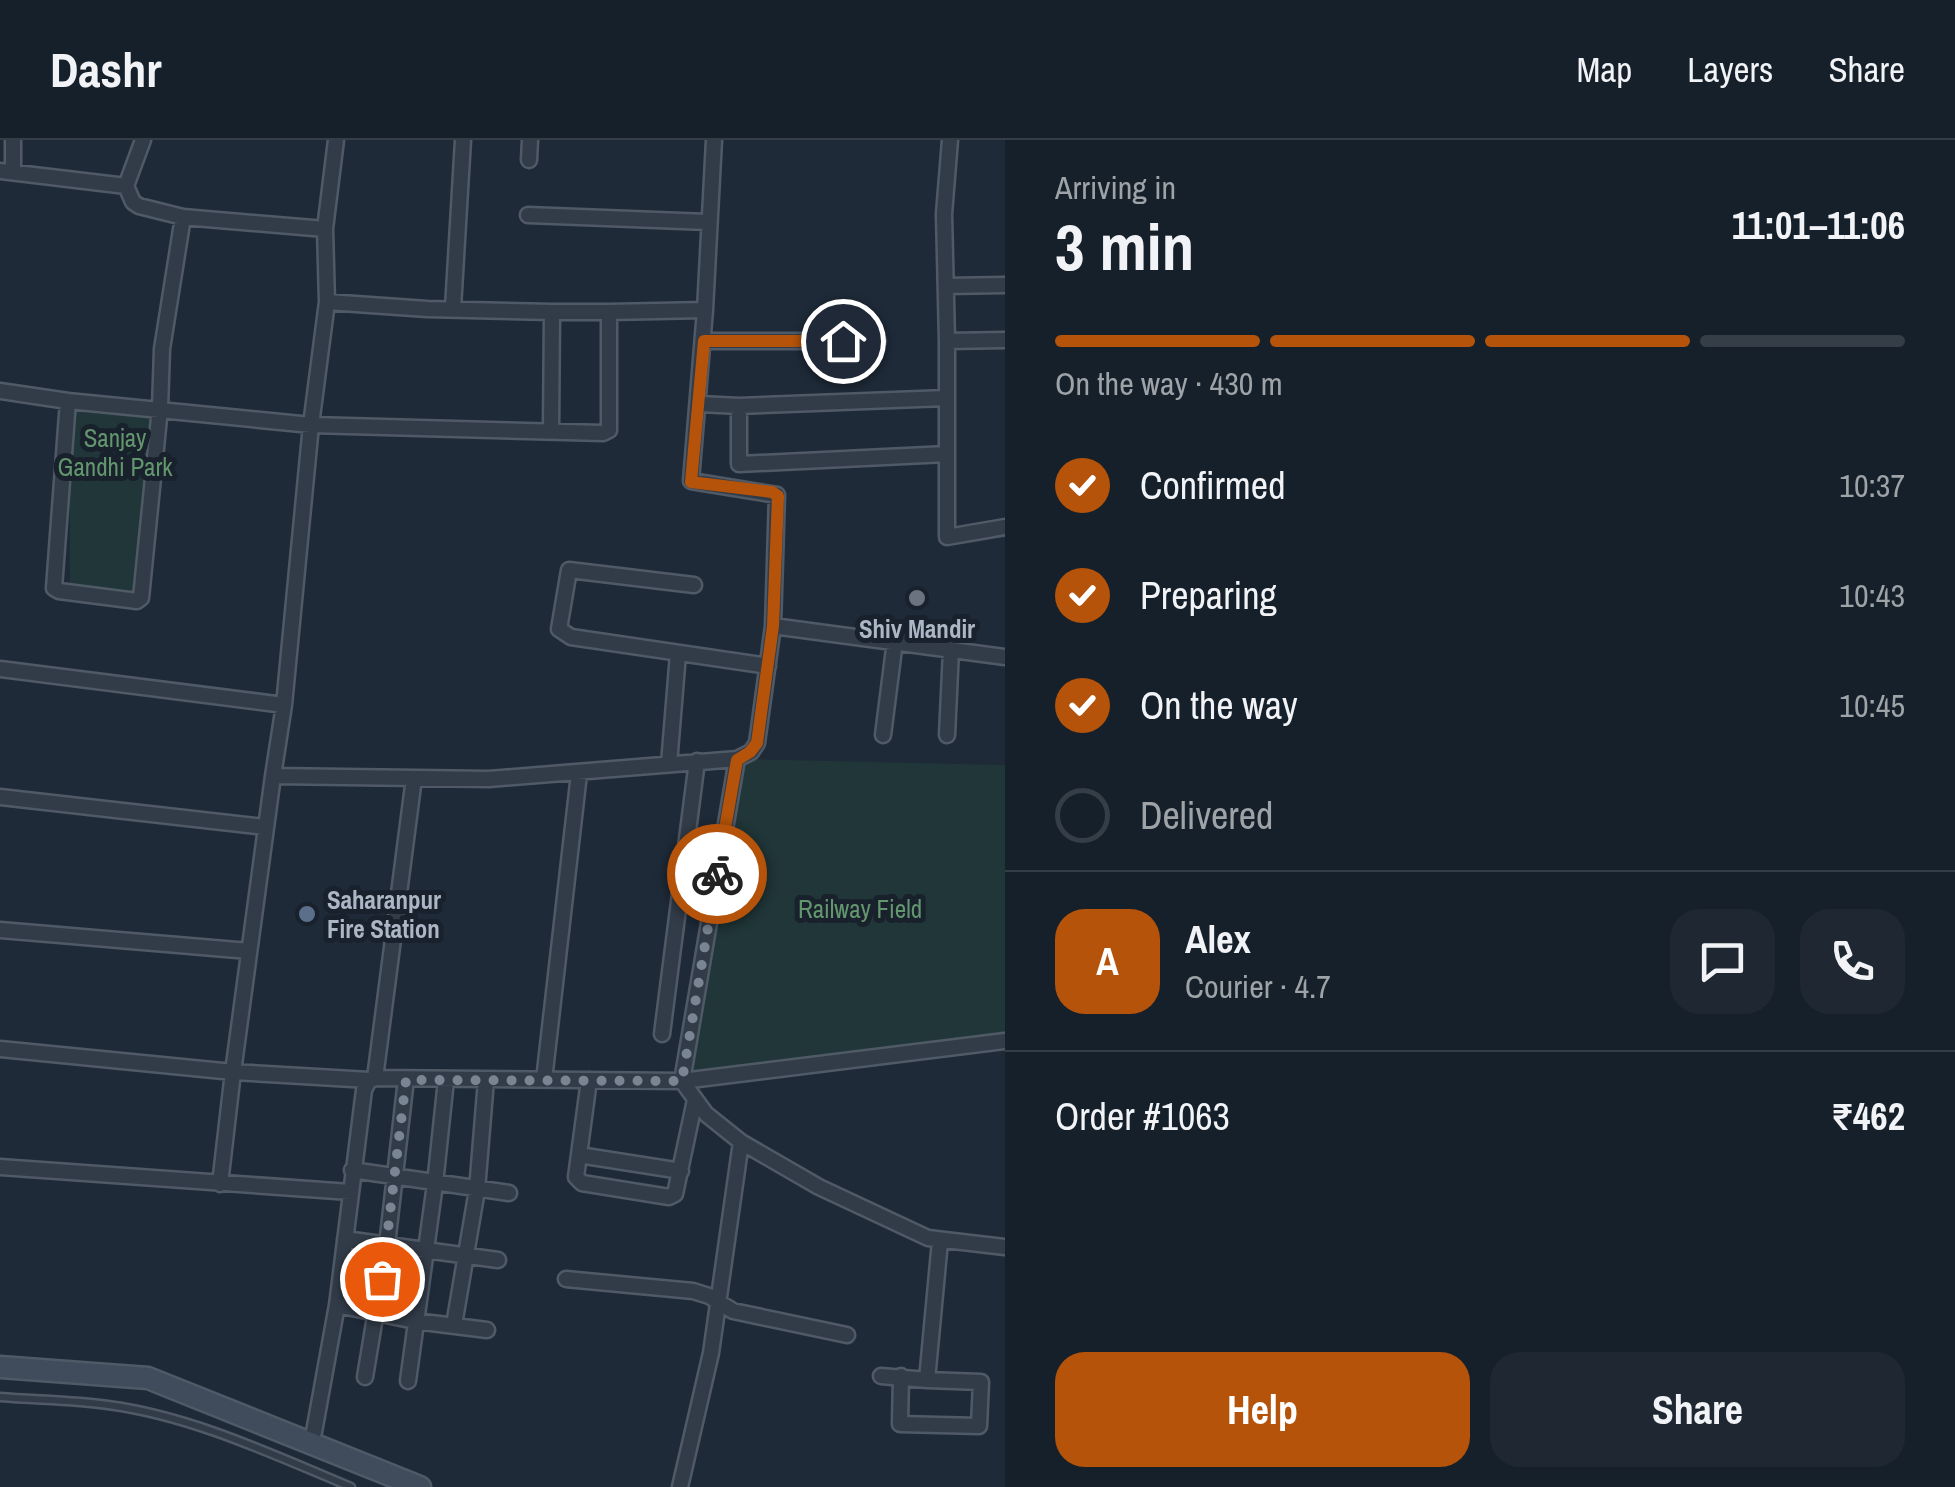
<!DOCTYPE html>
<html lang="en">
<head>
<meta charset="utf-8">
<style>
	:root { --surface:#16202a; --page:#1f2832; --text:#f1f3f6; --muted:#9ea3a8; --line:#353e47; --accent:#b45309 }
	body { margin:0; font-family:"Archivo Narrow",sans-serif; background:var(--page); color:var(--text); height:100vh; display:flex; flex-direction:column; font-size:38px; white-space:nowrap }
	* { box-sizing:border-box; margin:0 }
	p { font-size:32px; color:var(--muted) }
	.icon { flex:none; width:55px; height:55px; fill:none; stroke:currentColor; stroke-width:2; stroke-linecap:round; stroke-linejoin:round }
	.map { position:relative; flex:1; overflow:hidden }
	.sheet { display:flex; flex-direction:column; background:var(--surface); width:950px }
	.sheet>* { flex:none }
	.pin { position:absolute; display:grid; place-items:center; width:85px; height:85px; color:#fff; margin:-42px; border:5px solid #fff; border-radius:50%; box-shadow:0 2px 10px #0007 }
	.courier { position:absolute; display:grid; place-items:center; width:100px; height:100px; margin:-50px; border:8px solid #b45309; border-radius:50%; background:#fff; color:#222; box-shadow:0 2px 12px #0007 }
	.head em { font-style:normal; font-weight:700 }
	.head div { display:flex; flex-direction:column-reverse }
	.head { display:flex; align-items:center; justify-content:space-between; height:170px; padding:0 50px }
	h1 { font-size:65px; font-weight:700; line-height:75px }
	.bar { display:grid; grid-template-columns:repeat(4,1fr); gap:15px 10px; align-content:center; height:120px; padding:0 50px }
	.bar i { height:12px; border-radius:8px; background:var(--line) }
	.bar .active { background:var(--accent) }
	.bar p { grid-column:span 4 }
	.line { display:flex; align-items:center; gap:25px; padding:0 50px; border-top:2px solid var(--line) }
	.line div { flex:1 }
	.round { display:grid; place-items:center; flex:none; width:105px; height:105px; border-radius:30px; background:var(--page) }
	ol { padding:0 50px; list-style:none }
	li { display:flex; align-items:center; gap:30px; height:110px }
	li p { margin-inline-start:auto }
	li .icon { padding:10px; border-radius:50%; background:var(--accent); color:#fff; stroke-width:4 }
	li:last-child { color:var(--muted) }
	li i { width:55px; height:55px; border:5px solid var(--line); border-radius:50% }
	.primary-button { display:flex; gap:20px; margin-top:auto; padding:20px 50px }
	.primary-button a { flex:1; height:115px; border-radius:30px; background:var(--accent); color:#fff; font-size:40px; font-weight:700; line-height:115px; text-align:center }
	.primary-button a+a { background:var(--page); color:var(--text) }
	header { display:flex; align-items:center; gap:60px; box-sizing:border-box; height:140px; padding:0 50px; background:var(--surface); border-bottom:2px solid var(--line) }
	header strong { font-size:48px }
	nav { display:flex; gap:55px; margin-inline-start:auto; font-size:35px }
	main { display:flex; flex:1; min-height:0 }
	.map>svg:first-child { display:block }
	.green { fill:#203639 }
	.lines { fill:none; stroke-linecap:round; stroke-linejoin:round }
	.lane-casing { stroke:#505966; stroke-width:11 }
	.street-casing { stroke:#505966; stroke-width:19 }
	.secondary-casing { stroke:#505966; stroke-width:25 }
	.lane { stroke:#323c48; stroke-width:6 }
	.street { stroke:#323c48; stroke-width:14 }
	.secondary { stroke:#404b5b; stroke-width:20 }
	.done { stroke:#7a8594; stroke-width:10; stroke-dasharray:0 18 }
	.route { stroke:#b45309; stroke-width:12 }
	.worship-dot { fill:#6b7280; stroke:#18212c; stroke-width:4 }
	.service-dot { fill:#5c6f8a; stroke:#18212c; stroke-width:4 }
	.labels { text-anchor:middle; stroke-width:10; stroke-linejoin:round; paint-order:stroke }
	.park-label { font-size:25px; fill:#63966e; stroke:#18212c }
	.poi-label { font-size:25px; font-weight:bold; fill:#acb6c5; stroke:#18212c }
</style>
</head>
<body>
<header>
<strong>Dashr</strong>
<nav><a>Map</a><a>Layers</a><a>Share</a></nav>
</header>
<main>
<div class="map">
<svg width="1005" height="1347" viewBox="0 0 1005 1347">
	<rect width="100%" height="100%" fill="#1e2a38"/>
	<path class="green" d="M 70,261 L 167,263 L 141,455 L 70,450 Z
		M 737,619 L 1005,625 L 1005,900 L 682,941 Z"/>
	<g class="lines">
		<defs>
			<path id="lane" d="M 0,1257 C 36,1260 73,1260 108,1265 C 192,1276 274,1315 351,1347"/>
			<path id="street" d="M 13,0 L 13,32
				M 143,0 L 126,46 L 133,62 L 139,66 L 183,77 L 325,89 L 327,162 L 311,285 L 284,565 L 273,636
				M 950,0 L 944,74 L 947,201 L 1005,200
				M 529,20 L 530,0
				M 0,31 L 126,46
				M 528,75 L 708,82
				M 325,89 L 336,0
				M 946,146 L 1005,145
				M 327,162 L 427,169 L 552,172
				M 453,168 L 463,0
				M 705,170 L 691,341 L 777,355 L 773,486
				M 609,172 L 705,170 L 714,0
				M 704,201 L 878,201
				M 947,201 L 947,397 L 1005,387
				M 0,251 L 68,261 L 311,285 L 603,293 L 609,290 L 609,172 L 552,172 L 551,291
				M 68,261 L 54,448 L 59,451 L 137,461 L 141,458 L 160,268 L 162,209 L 183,77
				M 700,264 L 739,266 L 946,258
				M 739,266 L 739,324 L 947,314
				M 694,445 L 569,430 L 559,489 L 571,497 L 768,526
				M 0,529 L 284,565
				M 883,595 L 895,501
				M 947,595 L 951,510
				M 737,619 L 682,941 L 706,974 L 741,1002 L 819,1047 L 928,1098 L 1005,1107
				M 669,624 L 678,514
				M 0,657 L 265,687
				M 0,790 L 249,811
				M 662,894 L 697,621
				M 0,909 L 233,932 L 220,1044
				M 375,938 L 414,638
				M 369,940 L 233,932 L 273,636 L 489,639 L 737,619 L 751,612 L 757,603 L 773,486 L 1005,517
				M 544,940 L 579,634
				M 589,940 L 576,1037 L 582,1043 L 669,1057 L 675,1054 L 695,960
				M 579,1015 L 681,1031
				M 0,1027 L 350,1052
				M 352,1030 L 509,1053
				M 345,1099 L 498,1120
				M 566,1139 L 693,1151 L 709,1156 L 733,1171 L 847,1195
				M 337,1165 L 415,1181 L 487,1190
				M 454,1185 L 477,1050 L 486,940
				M 881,1236 L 927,1240 L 940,1101
				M 901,1236 L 900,1284 L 979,1286 L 981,1242 L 927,1240
				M 365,1237 L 387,1105 L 406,939
				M 408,1241 L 435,1044 L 446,940
				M 309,1302 L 314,1292 L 337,1165 L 364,950 L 369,940 L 377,938 L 682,941 L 1005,901
				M 680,1347 L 711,1213 L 741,1002"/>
			<path id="secondary" d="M 0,1227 L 148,1238 L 420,1347"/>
		</defs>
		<use href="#lane" class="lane-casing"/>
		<use href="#street" class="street-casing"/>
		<use href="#secondary" class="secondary-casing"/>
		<use href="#lane" class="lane"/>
		<use href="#street" class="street"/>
		<use href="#secondary" class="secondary"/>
	</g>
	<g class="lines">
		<path class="done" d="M 382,1139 L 406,940 L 682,941 L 717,734"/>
		<path class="route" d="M 717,734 L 737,620 L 750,612 L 757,603 L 773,486 L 778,356 L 772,352 L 691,342 L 704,201 L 843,201"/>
	</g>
	<circle class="worship-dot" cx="917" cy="458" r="10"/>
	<circle class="service-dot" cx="307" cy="774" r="10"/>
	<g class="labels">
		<g class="park-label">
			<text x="115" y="307">Sanjay<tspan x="115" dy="29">Gandhi Park</tspan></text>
			<text x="860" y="778">Railway Field</text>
		</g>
		<g class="poi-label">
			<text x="917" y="498">Shiv Mandir</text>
			<text x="327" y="769" text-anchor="start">Saharanpur<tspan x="327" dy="29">Fire Station</tspan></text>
		</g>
	</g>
</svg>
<div class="pin" style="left:382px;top:1139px;background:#ea580c"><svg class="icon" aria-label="bag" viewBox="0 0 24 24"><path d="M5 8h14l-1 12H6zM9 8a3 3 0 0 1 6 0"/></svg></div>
<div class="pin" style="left:843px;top:201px;background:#1f2937"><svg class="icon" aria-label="home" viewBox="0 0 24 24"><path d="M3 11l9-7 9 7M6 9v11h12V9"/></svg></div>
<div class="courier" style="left:717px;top:734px"><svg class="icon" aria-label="bike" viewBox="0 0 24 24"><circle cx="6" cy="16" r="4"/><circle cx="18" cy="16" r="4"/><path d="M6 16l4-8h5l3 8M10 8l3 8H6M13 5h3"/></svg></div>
</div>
<section class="sheet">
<div class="head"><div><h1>3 min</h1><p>Arriving in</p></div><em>11:01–11:06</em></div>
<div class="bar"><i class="active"></i><i class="active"></i><i class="active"></i><i></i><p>On the way · 430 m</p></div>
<ol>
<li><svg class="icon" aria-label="check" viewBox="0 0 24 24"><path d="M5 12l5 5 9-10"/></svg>Confirmed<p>10:37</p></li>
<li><svg class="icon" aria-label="check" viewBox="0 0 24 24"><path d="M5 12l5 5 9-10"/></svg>Preparing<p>10:43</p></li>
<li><svg class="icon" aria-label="check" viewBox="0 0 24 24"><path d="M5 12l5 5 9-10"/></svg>On the way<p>10:45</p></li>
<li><i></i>Delivered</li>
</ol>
<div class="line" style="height:180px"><b class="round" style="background:var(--accent);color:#fff">A</b><div><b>Alex</b><p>Courier · 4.7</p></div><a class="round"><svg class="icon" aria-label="chat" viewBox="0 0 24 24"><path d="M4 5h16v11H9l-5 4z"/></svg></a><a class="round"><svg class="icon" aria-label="phone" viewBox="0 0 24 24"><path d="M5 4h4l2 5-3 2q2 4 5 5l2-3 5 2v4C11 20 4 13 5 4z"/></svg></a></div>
<div class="line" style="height:130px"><div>Order #1063</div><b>₹462</b></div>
<div class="primary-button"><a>Help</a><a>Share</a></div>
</section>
</main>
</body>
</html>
